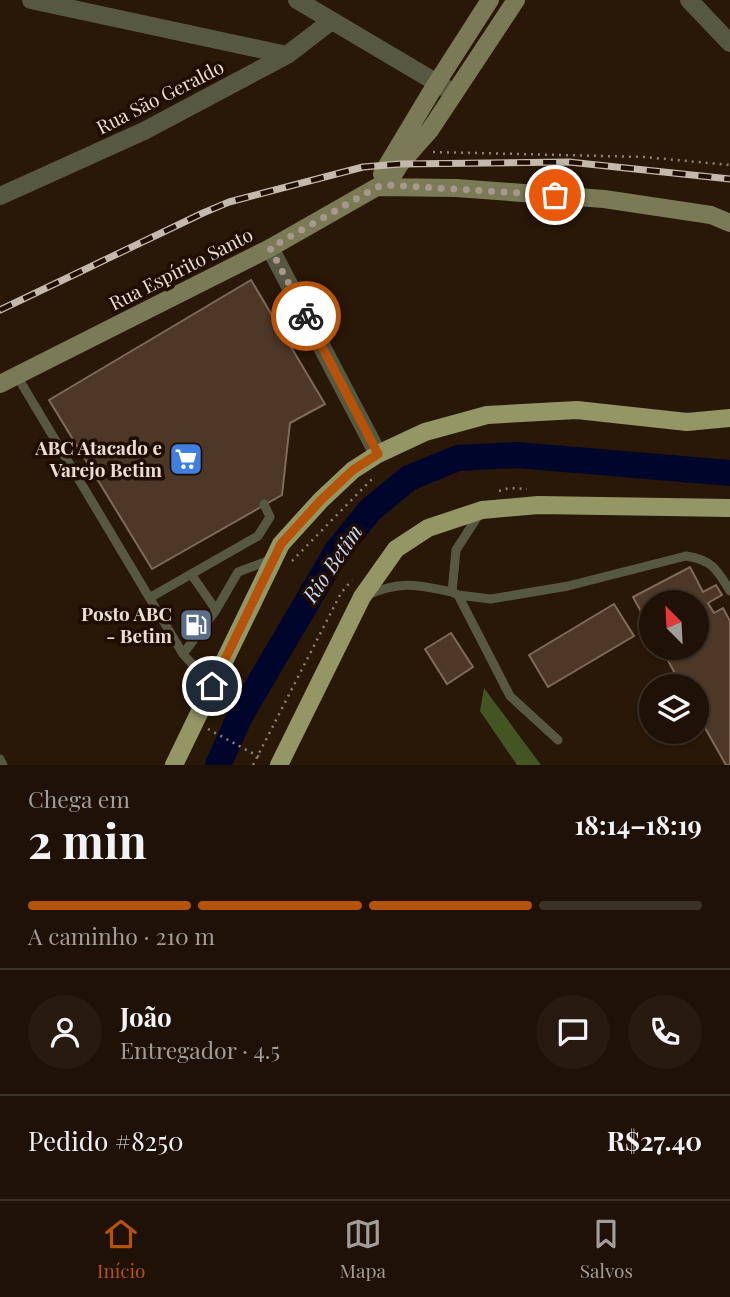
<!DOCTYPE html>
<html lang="pt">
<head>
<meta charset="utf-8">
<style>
	:root { --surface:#1f1105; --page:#271a0f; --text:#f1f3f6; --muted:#a19d9a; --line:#3c3127; --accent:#b45309 }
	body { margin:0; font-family:"Playfair Display",serif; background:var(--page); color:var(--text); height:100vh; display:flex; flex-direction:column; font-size:26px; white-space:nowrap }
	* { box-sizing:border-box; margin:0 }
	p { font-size:23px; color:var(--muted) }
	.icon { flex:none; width:38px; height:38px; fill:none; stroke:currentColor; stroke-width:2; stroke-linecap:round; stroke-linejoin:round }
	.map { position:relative; height:765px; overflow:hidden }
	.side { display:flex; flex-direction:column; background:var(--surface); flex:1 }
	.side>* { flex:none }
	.needle { width:46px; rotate:336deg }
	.tools { position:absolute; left:639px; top:590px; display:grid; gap:14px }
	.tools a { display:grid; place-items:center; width:70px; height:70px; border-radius:50%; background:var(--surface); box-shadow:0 2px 5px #0004,0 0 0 2px var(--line); font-size:35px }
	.pin { position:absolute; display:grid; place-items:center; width:60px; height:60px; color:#fff; margin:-30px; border:4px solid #fff; border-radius:50%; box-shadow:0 2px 7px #0007 }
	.courier { position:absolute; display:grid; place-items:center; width:70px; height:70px; margin:-35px; border:5px solid #b45309; border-radius:50%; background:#fff; color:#222; box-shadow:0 2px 9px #0007 }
	.overview em { font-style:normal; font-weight:700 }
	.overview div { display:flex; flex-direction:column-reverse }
	.overview { display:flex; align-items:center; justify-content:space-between; height:119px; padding:0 28px }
	h1 { font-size:46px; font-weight:700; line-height:52px }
	.bar { display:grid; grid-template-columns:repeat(4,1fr); gap:10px 7px; align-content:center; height:84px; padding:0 28px }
	.bar i { height:9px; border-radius:5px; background:var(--line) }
	.bar .active { background:var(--accent) }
	.bar p { grid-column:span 4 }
	.line { display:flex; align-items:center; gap:18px; padding:0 28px; border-top:2px solid var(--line) }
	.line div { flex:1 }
	.round { display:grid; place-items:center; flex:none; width:74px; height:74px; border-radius:37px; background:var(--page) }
	.dock { display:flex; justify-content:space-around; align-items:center; height:98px; border-top:2px solid var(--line); background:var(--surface); font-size:19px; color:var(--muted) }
	.dock a { display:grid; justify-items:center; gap:4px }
	.dock .active { color:var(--accent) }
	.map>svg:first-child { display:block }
	.forest { fill:#435522 }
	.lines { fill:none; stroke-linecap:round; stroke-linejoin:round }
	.river { stroke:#00062b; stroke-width:26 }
	.building { fill:#4d3828; stroke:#806a58; stroke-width:2 }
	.path { stroke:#918275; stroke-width:2.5; stroke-dasharray:2 5; stroke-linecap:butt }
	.lane { stroke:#575842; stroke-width:9 }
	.street { stroke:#575842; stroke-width:18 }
	.secondary { stroke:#7a7b56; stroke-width:18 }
	.primary { stroke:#949666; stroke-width:18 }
	.rail-casing { stroke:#c5b8ac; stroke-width:7 }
	.rail { stroke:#1f0d01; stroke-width:4.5; stroke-dasharray:13; stroke-linecap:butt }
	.done { stroke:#a6988c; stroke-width:7; stroke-dasharray:0 12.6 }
	.route { stroke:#b45309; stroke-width:9 }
	.labels { text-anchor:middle; stroke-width:7; stroke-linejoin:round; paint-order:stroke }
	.street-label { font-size:19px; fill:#eaddd3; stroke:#1f0d01 }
	.poi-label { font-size:19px; font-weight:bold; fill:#eaddd3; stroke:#1f0d01; text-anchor:end }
	.water-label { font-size:21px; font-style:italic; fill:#c5d6f2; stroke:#1f0d01 }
</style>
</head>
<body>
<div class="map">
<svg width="730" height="765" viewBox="0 0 730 765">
	<rect width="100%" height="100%" fill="#291707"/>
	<path class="forest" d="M 484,688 L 541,765 L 517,765 L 480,711 Z"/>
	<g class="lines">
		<path class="river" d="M 218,765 L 240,716 L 337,551 L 370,510 L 409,478 L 458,458 L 517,455 L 730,473"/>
	</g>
	<path class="building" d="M 251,280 L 325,404 L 290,423 L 282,495 L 152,569 L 49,400 Z
		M 690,567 L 703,592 L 716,585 L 722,595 L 708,603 L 714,613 L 723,608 L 730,621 L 730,765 L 726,765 L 696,712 L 696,686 L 682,686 L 661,648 L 696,648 L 696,602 L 651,602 L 651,630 L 633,597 Z
		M 614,604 L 634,636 L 548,687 L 529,655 Z
		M 451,633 L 473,667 L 447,684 L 425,649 Z"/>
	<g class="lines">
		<path class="path" d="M 433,152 L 644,157 L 730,165
			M 499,491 L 509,488 L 527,489
			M 292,561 L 373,478
			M 208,729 L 263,759
			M 253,765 L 341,593 L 352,580"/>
		<path class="lane" d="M 17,376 L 183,654 L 212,686
			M 191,574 L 216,610
			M 452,592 L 456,550 L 480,513
			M 367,595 C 402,580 417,585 452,592 L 458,595
			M 151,597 L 258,536 L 270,517 L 264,504
			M 183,654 L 216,610 L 238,572 L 273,559
			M 558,740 L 510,696 L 458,595 L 491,599 L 568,586 L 686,556 C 712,560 717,569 730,591
			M 0,759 L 3,765"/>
		<path class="street" d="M 31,0 L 287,55
			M 297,0 L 454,93
			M 689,0 L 730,43
			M 0,196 L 144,131 L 287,55 L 330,22
			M 270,248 L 378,454"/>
		<path class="secondary" d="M 382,174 L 436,84 L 490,0
			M 387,185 L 400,164 L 430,130 L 516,0
			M 0,384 L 270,248 L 377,187 L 456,188 L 604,199 L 711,215 L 730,223"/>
		<path class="primary" d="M 174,765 L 281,544 L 321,500 L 353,470 L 378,454 L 425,432 L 487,415 L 577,410 L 687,422 L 730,418
			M 279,765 L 362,597 L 396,549 L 428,528 L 482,510 L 538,505 L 730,508"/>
		<defs>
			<path id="rail" d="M 0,310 L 203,213 L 229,202 L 363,167 L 400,164 L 569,162 L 730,179"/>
		</defs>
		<use href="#rail" class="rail-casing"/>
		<use href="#rail" class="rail"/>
	</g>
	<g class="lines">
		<path class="done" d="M 306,316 L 270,248 L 377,187 L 387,185 L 555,195"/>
		<path class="route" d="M 212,686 L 281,544 L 321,500 L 353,470 L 378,454 L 306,316"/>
	</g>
	<defs>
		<symbol id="supermarket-square" viewBox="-11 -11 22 22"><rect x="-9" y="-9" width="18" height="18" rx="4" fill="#3f7fe0" stroke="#1f0d01"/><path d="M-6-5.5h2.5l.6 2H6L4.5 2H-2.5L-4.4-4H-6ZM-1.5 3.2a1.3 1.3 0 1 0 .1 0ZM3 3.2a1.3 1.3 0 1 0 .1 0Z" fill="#fff"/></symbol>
		<symbol id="fuel-square" viewBox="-11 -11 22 22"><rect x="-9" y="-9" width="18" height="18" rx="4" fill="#5c6f8a" stroke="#1f0d01"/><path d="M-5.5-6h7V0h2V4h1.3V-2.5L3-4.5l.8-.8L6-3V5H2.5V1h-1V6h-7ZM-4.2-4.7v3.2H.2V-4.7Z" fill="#fff"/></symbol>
	</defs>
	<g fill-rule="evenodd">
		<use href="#supermarket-square" x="167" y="440" width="38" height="38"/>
		<use href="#fuel-square" x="177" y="606" width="38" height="38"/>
	</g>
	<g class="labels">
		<g class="street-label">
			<text transform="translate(160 97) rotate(-27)" y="7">Rua São Geraldo</text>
			<text transform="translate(181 269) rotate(-27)" y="7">Rua Espírito Santo</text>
		</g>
		<g class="poi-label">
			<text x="162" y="455">ABC Atacado e<tspan x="162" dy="22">Varejo Betim</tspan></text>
			<text x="172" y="621">Posto ABC<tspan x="172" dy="22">- Betim</tspan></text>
		</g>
		<g class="water-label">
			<text transform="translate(333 564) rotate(-56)" y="7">Rio Betim</text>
		</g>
	</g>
</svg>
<div class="tools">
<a><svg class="needle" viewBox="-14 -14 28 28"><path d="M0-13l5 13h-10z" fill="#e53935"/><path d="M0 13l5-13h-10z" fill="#a19d9a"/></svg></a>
<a><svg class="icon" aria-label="layers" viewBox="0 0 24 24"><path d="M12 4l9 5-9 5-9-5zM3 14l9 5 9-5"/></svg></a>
</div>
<div class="pin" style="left:555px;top:195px;background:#ea580c"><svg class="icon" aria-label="bag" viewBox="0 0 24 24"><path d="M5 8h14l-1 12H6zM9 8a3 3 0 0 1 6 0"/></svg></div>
<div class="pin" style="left:212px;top:686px;background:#1f2937"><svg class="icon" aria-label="home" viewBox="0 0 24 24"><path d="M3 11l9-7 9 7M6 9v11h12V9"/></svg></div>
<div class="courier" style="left:306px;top:316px"><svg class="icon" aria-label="bike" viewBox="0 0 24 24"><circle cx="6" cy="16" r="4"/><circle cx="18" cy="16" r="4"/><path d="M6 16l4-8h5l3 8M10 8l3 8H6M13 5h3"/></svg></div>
</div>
<section class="side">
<div class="overview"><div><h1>2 min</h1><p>Chega em</p></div><em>18:14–18:19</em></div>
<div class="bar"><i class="active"></i><i class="active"></i><i class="active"></i><i></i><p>A caminho · 210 m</p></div>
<div class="line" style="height:126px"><a class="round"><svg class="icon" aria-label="person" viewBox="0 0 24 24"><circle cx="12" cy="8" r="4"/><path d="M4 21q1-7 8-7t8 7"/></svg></a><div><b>João</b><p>Entregador · 4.5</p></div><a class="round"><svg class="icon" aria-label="chat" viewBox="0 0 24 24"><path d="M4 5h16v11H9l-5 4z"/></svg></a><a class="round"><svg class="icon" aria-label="phone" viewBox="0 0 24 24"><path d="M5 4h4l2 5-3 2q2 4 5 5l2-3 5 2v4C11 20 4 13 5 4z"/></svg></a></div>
<div class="line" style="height:91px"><div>Pedido #8250</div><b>R$27.40</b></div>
</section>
<nav class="dock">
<a class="active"><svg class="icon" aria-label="home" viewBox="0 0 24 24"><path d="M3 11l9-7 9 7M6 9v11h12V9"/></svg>Início</a>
<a><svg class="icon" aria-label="map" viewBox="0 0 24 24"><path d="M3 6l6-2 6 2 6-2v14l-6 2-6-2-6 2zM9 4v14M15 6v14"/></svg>Mapa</a>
<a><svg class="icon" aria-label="saved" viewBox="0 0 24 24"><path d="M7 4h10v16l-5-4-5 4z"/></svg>Salvos</a>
</nav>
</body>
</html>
